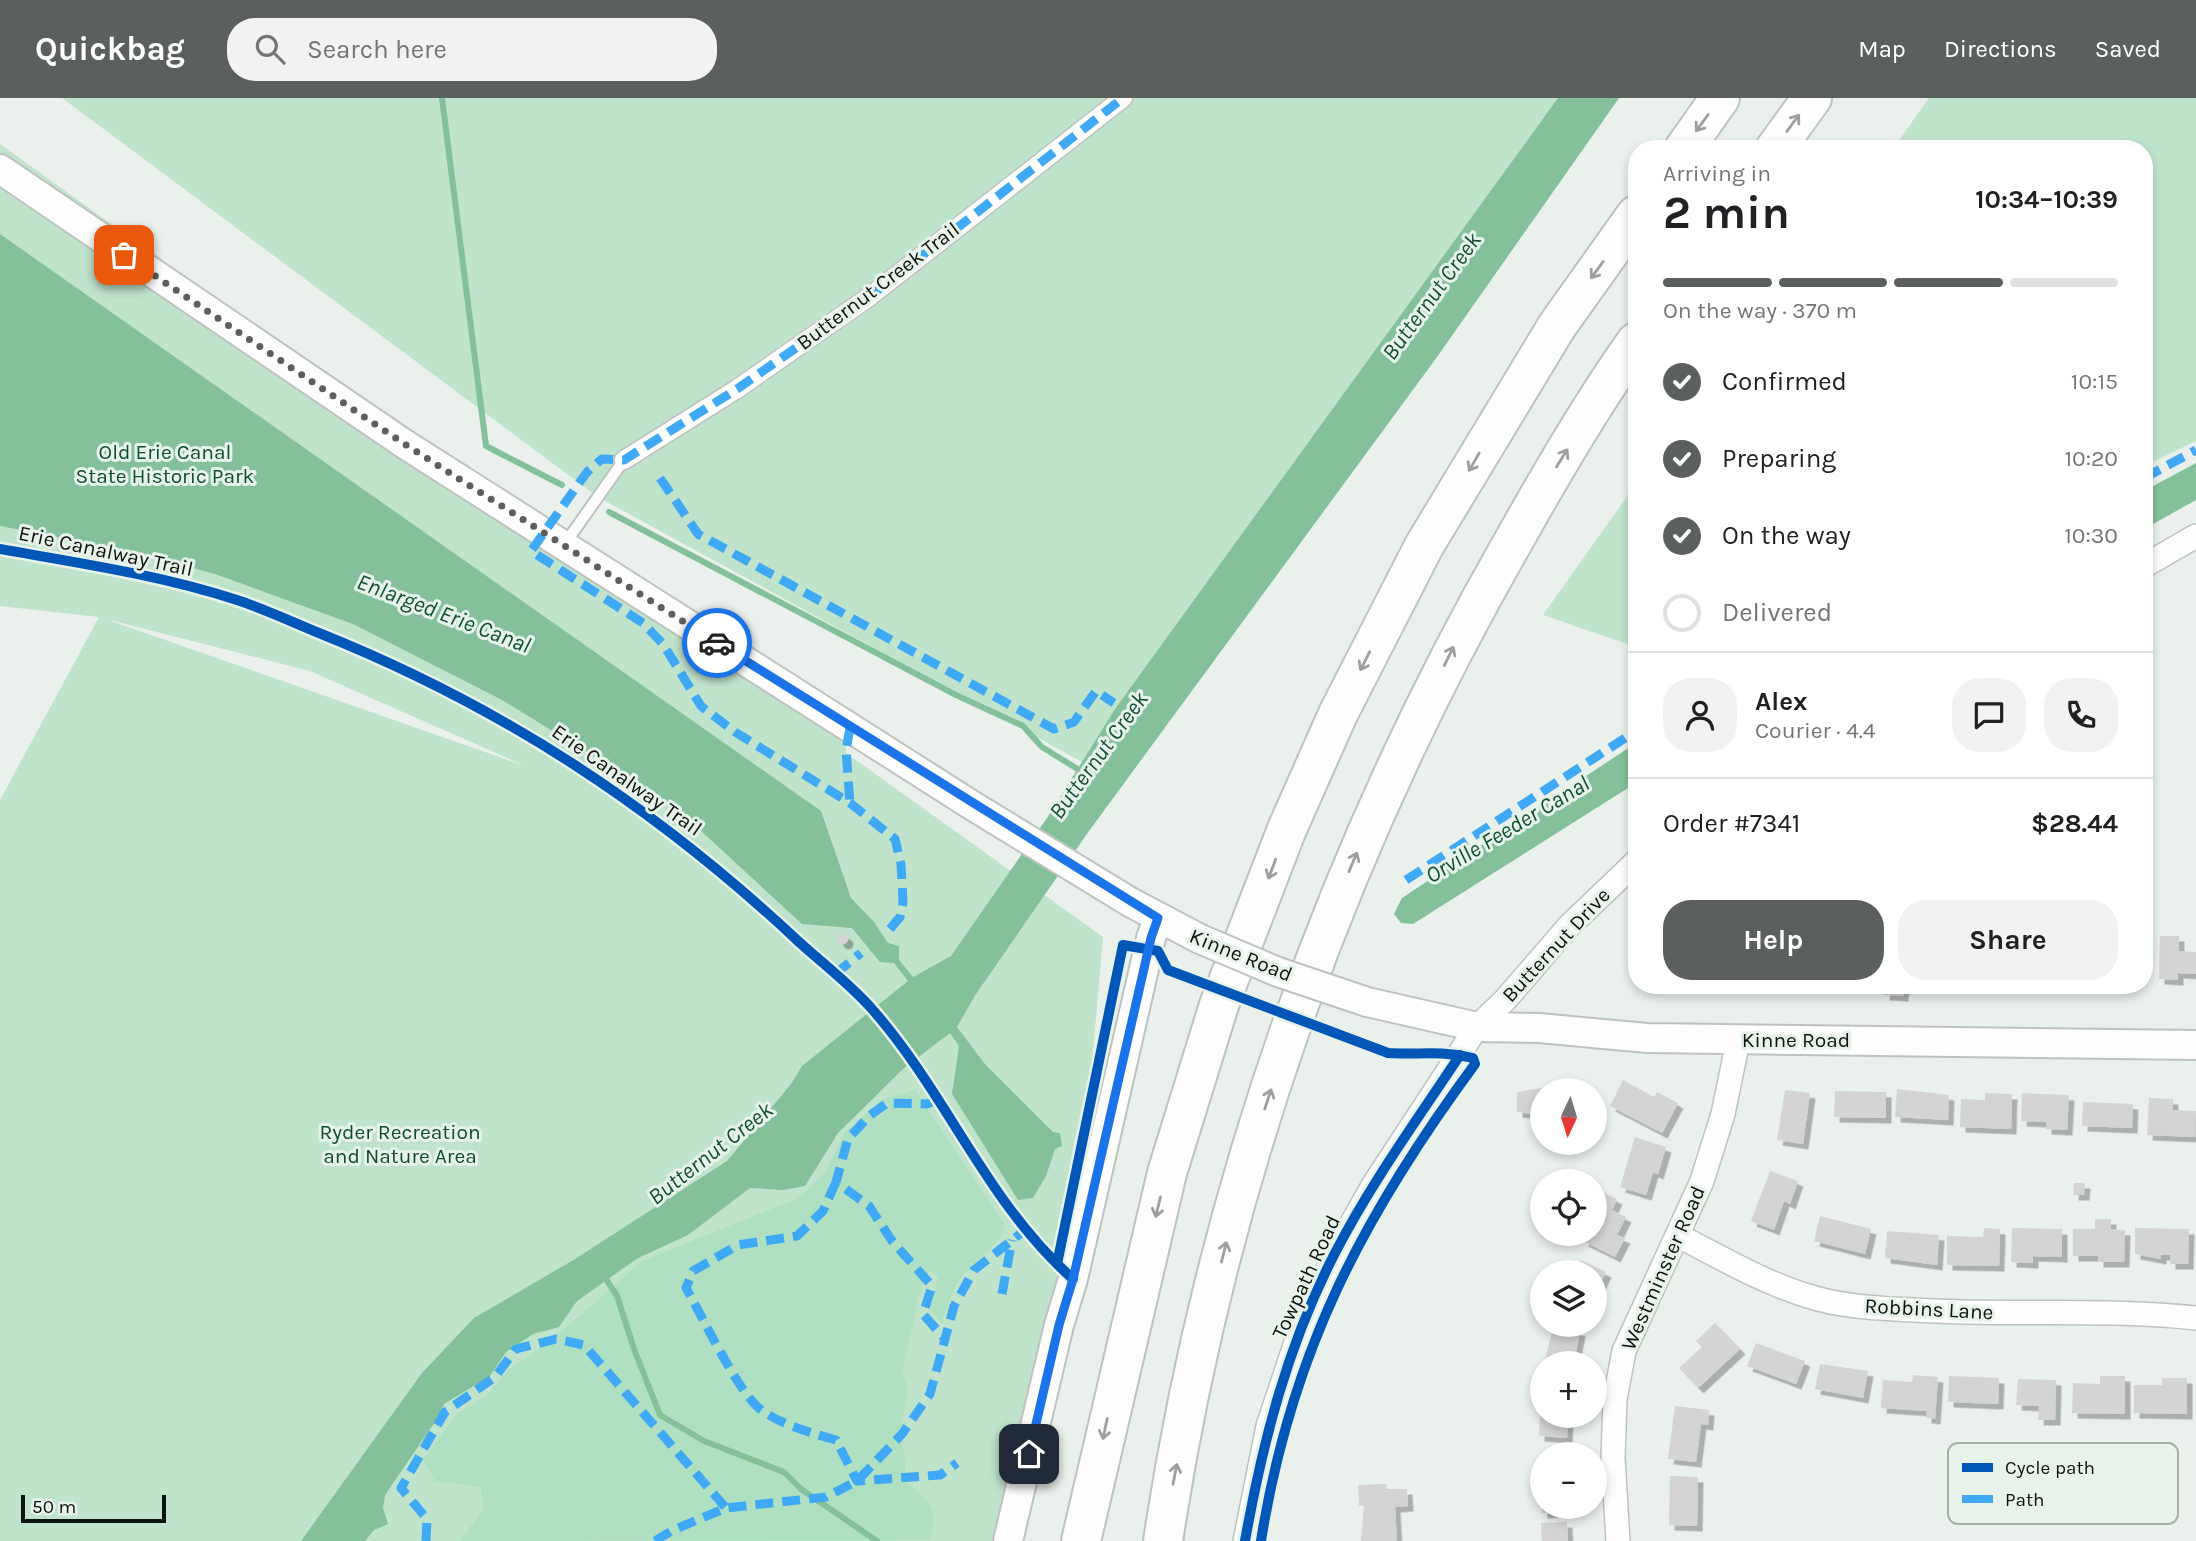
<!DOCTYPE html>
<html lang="en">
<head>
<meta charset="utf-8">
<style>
	:root { --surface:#fff; --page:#f2f2f2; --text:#202124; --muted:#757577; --line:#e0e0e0; --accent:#5c605d }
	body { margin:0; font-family:Karla,sans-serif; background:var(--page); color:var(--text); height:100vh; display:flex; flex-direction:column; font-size:26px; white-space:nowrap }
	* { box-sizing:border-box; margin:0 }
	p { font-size:23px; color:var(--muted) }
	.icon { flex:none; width:38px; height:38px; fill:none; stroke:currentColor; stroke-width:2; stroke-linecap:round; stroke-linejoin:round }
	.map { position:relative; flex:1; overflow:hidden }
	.panel { position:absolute; left:1628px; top:42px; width:525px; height:854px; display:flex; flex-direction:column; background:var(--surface); border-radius:28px; box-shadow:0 4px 10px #0003 }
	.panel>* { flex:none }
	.needle { width:46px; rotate:184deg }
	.controls { position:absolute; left:1530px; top:980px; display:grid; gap:14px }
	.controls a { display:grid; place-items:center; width:77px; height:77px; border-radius:50%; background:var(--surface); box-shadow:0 4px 10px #0003; font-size:35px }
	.scale { position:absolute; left:21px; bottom:18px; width:145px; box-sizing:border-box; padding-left:7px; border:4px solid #0f1310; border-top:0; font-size:19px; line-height:24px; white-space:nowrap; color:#0f1310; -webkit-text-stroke:5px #e7f3ea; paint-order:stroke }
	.pin { position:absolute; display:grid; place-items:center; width:60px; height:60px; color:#fff; margin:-30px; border-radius:14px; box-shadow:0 4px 10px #0006 }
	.courier { position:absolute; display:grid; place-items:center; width:70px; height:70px; margin:-35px; border:5px solid #1a73e8; border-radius:50%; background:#fff; color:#222; box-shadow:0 2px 9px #0007 }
	.summary em { font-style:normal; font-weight:700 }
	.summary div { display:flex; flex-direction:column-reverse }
	.summary { display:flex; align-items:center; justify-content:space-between; height:119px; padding:0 35px }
	h1 { font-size:46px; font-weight:700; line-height:52px }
	.bar { display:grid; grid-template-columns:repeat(4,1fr); gap:10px 7px; align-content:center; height:84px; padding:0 35px }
	.bar i { height:9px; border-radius:5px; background:var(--line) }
	.bar .active { background:var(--accent) }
	.bar p { grid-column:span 4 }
	.line { display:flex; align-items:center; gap:18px; padding:0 35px; border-top:2px solid var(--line) }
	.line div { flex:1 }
	.round { display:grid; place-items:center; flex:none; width:74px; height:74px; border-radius:28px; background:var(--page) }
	ol { padding:0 35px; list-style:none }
	li { display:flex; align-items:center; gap:21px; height:77px }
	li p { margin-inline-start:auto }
	li .icon { padding:7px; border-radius:50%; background:var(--accent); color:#fff; stroke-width:4 }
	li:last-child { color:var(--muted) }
	li i { width:38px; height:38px; border:4px solid var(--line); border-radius:50% }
	.cta { display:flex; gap:14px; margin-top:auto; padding:14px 35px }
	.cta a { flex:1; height:80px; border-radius:28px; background:var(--accent); color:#fff; font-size:28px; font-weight:700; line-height:80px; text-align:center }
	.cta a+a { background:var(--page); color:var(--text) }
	header { display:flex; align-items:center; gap:42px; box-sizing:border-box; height:98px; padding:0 35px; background:var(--accent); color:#fff }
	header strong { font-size:33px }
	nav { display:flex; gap:38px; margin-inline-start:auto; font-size:24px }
	.search { width:490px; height:63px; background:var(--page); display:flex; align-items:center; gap:18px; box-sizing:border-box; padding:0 24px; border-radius:28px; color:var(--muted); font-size:26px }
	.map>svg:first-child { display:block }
	.green { fill:#c0e3cc; fill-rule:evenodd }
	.forest { fill:#afe0c1 }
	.water { fill:#84c09a }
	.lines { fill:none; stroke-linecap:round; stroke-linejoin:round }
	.stream { stroke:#84c09a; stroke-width:6 }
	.building { fill:#d5d4d4; filter:url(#shadow) }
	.service-casing { stroke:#bfc3c0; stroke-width:14 }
	.pedestrian-casing { stroke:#bfc3c0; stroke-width:21 }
	.minor-casing { stroke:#bfc3c0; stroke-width:26 }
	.tertiary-casing { stroke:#bfc3c0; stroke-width:32 }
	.motorway-casing { stroke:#bfc3c0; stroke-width:42 }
	.service { stroke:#fcfdfc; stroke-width:10 }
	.pedestrian { stroke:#fcfdfc; stroke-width:18 }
	.minor { stroke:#fcfdfc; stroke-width:23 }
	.tertiary { stroke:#fcfdfc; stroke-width:28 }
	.motorway { stroke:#fcfdfc; stroke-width:38 }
	.tertiary-bridge-casing { stroke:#bfc3c0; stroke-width:32; stroke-linecap:butt }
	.tertiary-bridge { stroke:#fcfdfc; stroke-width:28 }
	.quiet { stroke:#3fa9f5; stroke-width:9; stroke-dasharray:18 9; stroke-linecap:butt }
	.cycleway-casing { stroke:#e7f3ea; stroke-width:15 }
	.cycleway { stroke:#0057b8; stroke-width:10 }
	.oneway { stroke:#9d9f9e }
	.done { stroke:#5c605d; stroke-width:7; stroke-dasharray:0 12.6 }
	.route { stroke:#1a73e8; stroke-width:9 }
	.labels { text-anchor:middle; stroke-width:6; stroke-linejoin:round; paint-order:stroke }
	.street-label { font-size:21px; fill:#0f1310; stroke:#e7f3ea }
	.park-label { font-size:21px; fill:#0d4e2c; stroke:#e7f3ea }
	.water-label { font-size:23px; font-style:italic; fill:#11512f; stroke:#e7f3ea }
	.key { fill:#e7f3ea; stroke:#a6b0a9; stroke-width:2 }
	.key-label { font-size:19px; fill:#0f1310 }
</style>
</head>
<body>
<header>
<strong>Quickbag</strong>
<div class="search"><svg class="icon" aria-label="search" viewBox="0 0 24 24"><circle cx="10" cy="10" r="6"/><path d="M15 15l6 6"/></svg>Search here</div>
<nav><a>Map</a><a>Directions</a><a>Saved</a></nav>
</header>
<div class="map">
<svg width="2196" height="1443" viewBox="0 0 2196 1443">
	<defs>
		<filter id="shadow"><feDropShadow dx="5.5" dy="5.5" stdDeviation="0" flood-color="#0004"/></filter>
	</defs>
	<rect width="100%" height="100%" fill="#eaf0eb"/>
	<path class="green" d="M 62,0 L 1596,0 L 1106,677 L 598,399 Z
		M 1929,0 L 2196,0 L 2196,343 L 2144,368 L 2144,51 L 1893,51 Z
		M 0,46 L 751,586 L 846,639 L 846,655 L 1103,839 L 1073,1181 L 1008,1443 L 0,1443 L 0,702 L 99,519 L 0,508 ZM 110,522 L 310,573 L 525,668 L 111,523 Z
		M 1636,386 L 1636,549 L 1543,517 Z"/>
	<path class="forest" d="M 915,992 L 1005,1127 C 1001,1150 974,1160 961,1180 C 951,1194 946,1210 942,1226 L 930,1211 L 938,1180 L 930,1172 L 921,1189 L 902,1275 L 908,1292 L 902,1322 L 906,1385 C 928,1398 941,1417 929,1442 L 460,1443 L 483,1411 L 481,1389 L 435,1383 L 423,1362 L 457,1316 L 486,1298 L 509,1271 L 547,1246 L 642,1163 L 799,1100 L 826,1073 L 845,1034 L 881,1002 Z"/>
	<path class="water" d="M 1558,0 L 1619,0 L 1437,259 L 1089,733 L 976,896 L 957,929 L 985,966 L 1053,1034 L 1060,1035 L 1062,1048 L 1055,1051 L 1046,1078 L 1033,1100 L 1018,1102 L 952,996 L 959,948 L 950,935 L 903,971 L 838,1035 L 805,1088 L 783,1092 L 750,1090 L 688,1137 L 638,1160 L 577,1203 L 559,1229 L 533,1236 L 506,1254 L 490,1278 L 444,1306 L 439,1318 L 385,1397 L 383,1410 L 388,1426 L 374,1432 L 365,1443 L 301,1443 L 422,1275 L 474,1220 L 575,1161 L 727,1063 L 791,986 L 802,968 L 908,883 L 894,865 L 880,864 L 852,830 L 802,826 L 674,708 L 504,603 L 353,526 L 215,476 L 136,454 L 0,428 L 0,136 L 821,713 L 851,800 L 874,824 L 888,845 L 899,848 L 899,862 L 913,879 L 951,858 L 1047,720 L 1115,611 Z
		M 2196,365 L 2196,402 L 2144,431 L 2144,393 Z
		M 1636,645 L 1636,685 L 1413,826 L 1401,825 L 1394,816 L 1402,800 Z"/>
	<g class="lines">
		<path class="stream" d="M 442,0 L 486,348 L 562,387
			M 609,414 L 956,597 L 1023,628 L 1042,649 L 1084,675
			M 604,1178 L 617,1198 L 634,1251 L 660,1317 L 704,1343 L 784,1374 L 801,1391 L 877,1443"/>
	</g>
	<path class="building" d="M838 841a5 5 0 1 1 10 0a5 5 0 1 1-10 0Z
		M 2160,838 L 2179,838 L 2179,853 L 2196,854 L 2196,876 L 2178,875 L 2178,882 L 2159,881 Z
		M 1885,887 L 1904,887 L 1903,898 L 1884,897 Z
		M 1623,982 L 1654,999 L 1657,994 L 1678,1005 L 1662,1035 L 1610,1008 Z
		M 1542,990 L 1542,1017 L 1517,1014 L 1517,994 Z
		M 1897,991 L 1949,997 L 1948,1022 L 1895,1019 Z
		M 1785,992 L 1810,995 L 1803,1046 L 1777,1042 Z
		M 1835,993 L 1886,994 L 1886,1020 L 1834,1019 Z
		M 1985,995 L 2012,996 L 2011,1031 L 1960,1029 L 1961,1001 L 1985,1002 Z
		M 2022,995 L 2069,997 L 2067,1032 L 2046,1031 L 2046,1024 L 2021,1023 Z
		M 2149,1000 L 2173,1001 L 2173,1012 L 2196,1013 L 2195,1039 L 2147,1037 Z
		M 2083,1004 L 2133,1006 L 2132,1030 L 2082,1028 Z
		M 1635,1039 L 1666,1049 L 1658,1076 L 1653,1074 L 1646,1097 L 1620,1089 Z
		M 1770,1073 L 1798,1083 L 1790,1106 L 1784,1103 L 1774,1132 L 1751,1123 Z
		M 2074,1085 L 2085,1085 L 2084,1097 L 2073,1097 Z
		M 1594,1090 L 1617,1101 L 1612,1112 L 1626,1119 L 1617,1137 L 1625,1140 L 1615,1159 L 1583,1143 L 1587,1136 L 1594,1136 L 1594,1122 L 1601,1109 L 1594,1105 Z
		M 1820,1118 L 1871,1131 L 1865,1156 L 1814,1143 Z
		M 2095,1121 L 2111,1121 L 2111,1131 L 2125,1132 L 2124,1164 L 2098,1164 L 2098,1158 L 2073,1158 L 2073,1131 L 2095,1131 Z
		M 1984,1130 L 2000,1131 L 1999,1168 L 1947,1167 L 1947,1138 L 1983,1139 Z
		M 2012,1130 L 2062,1131 L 2062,1159 L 2033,1158 L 2033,1165 L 2011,1164 Z
		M 2135,1130 L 2189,1131 L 2188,1166 L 2170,1166 L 2170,1157 L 2161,1157 L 2161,1161 L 2135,1156 Z
		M 1887,1133 L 1939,1137 L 1937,1167 L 1885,1160 Z
		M 1581,1162 L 1606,1174 L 1594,1199 L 1594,1174 L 1575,1174 Z
		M 1715,1225 L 1740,1251 L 1698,1290 L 1679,1270 L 1702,1249 L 1696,1243 Z
		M 1554,1227 L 1580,1233 L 1574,1265 L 1544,1265 Z
		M 1756,1245 L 1805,1263 L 1796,1286 L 1747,1268 Z
		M 1820,1266 L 1868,1273 L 1863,1300 L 1815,1291 Z
		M 1913,1277 L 1938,1279 L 1935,1321 L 1926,1320 L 1926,1313 L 1881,1310 L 1883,1282 L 1912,1284 Z
		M 1949,1278 L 1999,1280 L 1998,1306 L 1948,1304 Z
		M 2100,1278 L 2125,1278 L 2125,1316 L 2072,1315 L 2073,1285 L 2100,1286 Z
		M 2162,1280 L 2187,1280 L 2187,1316 L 2134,1315 L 2134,1287 L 2162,1287 Z
		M 2018,1281 L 2056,1282 L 2055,1322 L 2038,1322 L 2039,1308 L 2016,1307 Z
		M 1675,1308 L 1709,1312 L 1708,1327 L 1701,1326 L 1696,1364 L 1668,1361 Z
		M 1540,1318 L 1568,1318 L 1567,1340 L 1539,1338 Z
		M 1670,1378 L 1698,1379 L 1697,1428 L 1669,1427 Z
		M 1386,1386 L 1387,1391 L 1407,1391 L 1408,1408 L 1395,1409 L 1397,1443 L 1361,1443 L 1364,1408 L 1359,1408 L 1358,1387 Z
		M 1542,1409 L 1570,1409 L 1570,1413 L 1542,1415 Z
		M 1567,1424 L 1568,1443 L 1542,1443 L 1541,1425 Z"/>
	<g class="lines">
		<defs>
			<path id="service" d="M 564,447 L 624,362"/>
			<path id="pedestrian" d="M 624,362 L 737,291 L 869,199 L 1123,0"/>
			<path id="minor" d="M 2144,468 L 2196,438
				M 1677,1137 C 1720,1159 1762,1184 1808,1198 C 1842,1209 1878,1210 1913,1212 C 2007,1218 2102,1210 2196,1220
				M 1245,1443 L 1268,1328 L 1297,1241 L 1335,1155 L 1374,1086 L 1477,929 L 1506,901 L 1569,828 L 1636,764
				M 1618,1443 L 1613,1360 L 1615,1301 L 1624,1253 L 1702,1083 L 1723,1016 L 1738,943"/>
			<path id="tertiary" d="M 0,71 L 406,347 L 973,708 L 1130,804 L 1200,841
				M 1367,904 L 1477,929 L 1539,930 L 1647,940 L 2196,947
				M 1008,1443 L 1059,1227 L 1073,1181 L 1151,840 L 1158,820"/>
			<path id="motorway" d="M 1684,51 L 1720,0
				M 1775,51 L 1812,0
				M 1081,1443 L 1167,1075 L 1219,907 L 1287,731 L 1338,616 L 1424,448 L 1557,228 L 1636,117
				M 1163,1443 C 1216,1092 1336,752 1513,444 C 1551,376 1591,307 1636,244"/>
		</defs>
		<use href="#service" class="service-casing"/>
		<use href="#pedestrian" class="pedestrian-casing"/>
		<use href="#minor" class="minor-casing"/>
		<use href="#tertiary" class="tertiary-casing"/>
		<use href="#motorway" class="motorway-casing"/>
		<use href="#service" class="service"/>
		<use href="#pedestrian" class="pedestrian"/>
		<use href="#minor" class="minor"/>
		<use href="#tertiary" class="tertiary"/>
		<use href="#motorway" class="motorway"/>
		<defs>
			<path id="tertiary-bridge" d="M 1200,841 L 1278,874 L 1367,904"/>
		</defs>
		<use href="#tertiary-bridge" class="tertiary-bridge-casing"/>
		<use href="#tertiary-bridge" class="tertiary-bridge"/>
		<path class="quiet" d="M 660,380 L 698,436 L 1054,631 L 1074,624 L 1096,593 L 1114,605
			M 2144,380 L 2196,352
			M 850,630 L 846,652 L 850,705
			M 1406,782 L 1636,633
			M 890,831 L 900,819 L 903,804 L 901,766 L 895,741 L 850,705 L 735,634 L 701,608 L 663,546 L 643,525 L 531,453 L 587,374 L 602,361 L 624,362 L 737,291 L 869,199 L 1123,0
			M 835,876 L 861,855
			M 938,1002 L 927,1006 L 887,1005 L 869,1018 L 848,1041 L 836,1084 L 869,1108 L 892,1143 L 932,1188 L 923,1216 L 944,1240
			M 836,1084 L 823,1113 L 797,1138 L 738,1147 L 693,1173 L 686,1190 C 702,1218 738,1294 760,1311 C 781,1327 812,1335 836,1342 L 857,1383 L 940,1377 L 957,1365
			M 1002,1196 L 1012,1142
			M 426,1443 L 427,1421 L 401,1390 L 445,1314 L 495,1279 L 516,1251 L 556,1241 L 584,1247 L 726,1410
			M 655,1443 L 671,1433 L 726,1410 L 826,1399 L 857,1383 L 902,1336 L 930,1296 L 954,1208 L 974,1172 L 1025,1132"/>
		<defs>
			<path id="cycleway" d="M 0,451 C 79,465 160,477 237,502 C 265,511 292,524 319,535 C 501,608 654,708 798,843 C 822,865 850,886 872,911 C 947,996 987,1105 1073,1181
				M 1057,1166 L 1123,847 L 1158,853 L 1168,872 L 1388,955 C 1419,957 1442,952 1473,960 L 1475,966 C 1363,1118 1291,1254 1261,1443
				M 1245,1443 C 1263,1342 1288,1246 1335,1155 C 1371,1085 1417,1022 1460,957"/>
		</defs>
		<use href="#cycleway" class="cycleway-casing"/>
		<use href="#cycleway" class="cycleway"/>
	</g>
	<defs><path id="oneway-shaft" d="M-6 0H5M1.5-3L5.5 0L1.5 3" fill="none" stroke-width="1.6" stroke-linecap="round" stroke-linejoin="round" transform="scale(1.75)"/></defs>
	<g class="oneway">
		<use href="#oneway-shaft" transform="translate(1702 25) rotate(126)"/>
		<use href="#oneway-shaft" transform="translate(1793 25) rotate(-54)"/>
		<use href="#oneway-shaft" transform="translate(1597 172) rotate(126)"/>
		<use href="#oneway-shaft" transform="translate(1562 360) rotate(-58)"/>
		<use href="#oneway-shaft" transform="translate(1474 364) rotate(120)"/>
		<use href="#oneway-shaft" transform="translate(1449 558) rotate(-64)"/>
		<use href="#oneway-shaft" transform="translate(1365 563) rotate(117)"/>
		<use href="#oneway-shaft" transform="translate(1353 764) rotate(-67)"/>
		<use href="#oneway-shaft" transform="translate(1272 771) rotate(111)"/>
		<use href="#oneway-shaft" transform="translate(1268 1001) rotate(-72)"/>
		<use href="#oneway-shaft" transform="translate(1158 1109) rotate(104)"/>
		<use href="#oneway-shaft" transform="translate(1224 1154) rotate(-76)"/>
		<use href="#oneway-shaft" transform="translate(1105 1331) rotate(102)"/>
		<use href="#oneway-shaft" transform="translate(1175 1376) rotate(-79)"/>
	</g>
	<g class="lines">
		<path class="done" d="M 124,157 L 406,347 L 717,545"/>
		<path class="route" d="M 717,545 L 1158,820 L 1151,840 L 1073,1181 L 1059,1227 L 1029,1356"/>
	</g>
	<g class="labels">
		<g class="street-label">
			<text transform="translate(878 188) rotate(-37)" y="7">Butternut Creek Trail</text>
			<text transform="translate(106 453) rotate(12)" y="7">Erie Canalway Trail</text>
			<text transform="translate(627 682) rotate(35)" y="7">Erie Canalway Trail</text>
			<text transform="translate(1556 847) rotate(-47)" y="7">Butternut Drive</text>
			<text transform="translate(1241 857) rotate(22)" y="7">Kinne Road</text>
			<text x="1796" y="949">Kinne Road</text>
			<text transform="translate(1663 1170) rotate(-66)" y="7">Westminster Road</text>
			<text transform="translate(1306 1179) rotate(-65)" y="7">Towpath Road</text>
			<text transform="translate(1929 1211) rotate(3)" y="7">Robbins Lane</text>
		</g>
		<g class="park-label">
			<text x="165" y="361">Old Erie Canal<tspan x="165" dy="24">State Historic Park</tspan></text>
			<text x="400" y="1041">Ryder Recreation<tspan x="400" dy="24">and Nature Area</tspan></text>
		</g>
		<g class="water-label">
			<text transform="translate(1431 198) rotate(-54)" y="8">Butternut Creek</text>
			<text transform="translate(444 515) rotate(21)" y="8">Enlarged Erie Canal</text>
			<text transform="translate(1098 657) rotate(-54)" y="8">Butternut Creek</text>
			<text transform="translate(1507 731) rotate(-31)" y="8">Orville Feeder Canal</text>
			<text transform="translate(710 1055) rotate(-38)" y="8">Butternut Creek</text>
		</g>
	</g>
	<rect x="1948" y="1345" width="230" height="81" rx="10" class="key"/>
	<rect x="1962" y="1365" width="31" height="9" fill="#0057b8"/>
	<rect x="1962" y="1397" width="31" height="8" fill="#3fa9f5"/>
	<g class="key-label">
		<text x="2005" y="1376">Cycle path</text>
		<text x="2005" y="1408">Path</text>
	</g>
</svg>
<div class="controls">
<a><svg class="needle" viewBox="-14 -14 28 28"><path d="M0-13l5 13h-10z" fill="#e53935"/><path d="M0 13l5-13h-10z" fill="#757577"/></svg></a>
<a><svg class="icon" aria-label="locate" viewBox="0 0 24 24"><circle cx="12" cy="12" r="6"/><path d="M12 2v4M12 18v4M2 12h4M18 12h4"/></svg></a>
<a><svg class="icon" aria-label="layers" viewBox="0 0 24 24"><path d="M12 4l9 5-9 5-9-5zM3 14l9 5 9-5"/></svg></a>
<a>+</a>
<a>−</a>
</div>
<div class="scale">50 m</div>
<div class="pin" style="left:124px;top:157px;background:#ea580c"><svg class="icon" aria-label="bag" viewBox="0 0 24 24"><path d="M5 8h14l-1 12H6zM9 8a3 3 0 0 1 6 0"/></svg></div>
<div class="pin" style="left:1029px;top:1356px;background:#1f2937"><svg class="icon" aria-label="home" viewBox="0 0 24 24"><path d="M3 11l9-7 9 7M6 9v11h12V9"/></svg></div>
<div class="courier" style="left:717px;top:545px"><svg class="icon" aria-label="car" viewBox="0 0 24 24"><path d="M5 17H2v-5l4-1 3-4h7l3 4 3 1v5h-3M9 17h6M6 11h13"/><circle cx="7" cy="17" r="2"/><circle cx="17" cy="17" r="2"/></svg></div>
<section class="panel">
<div class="summary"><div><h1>2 min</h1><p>Arriving in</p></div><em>10:34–10:39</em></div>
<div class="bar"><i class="active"></i><i class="active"></i><i class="active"></i><i></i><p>On the way · 370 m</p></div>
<ol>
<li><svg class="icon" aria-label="check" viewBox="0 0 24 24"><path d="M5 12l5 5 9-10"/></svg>Confirmed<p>10:15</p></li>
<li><svg class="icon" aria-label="check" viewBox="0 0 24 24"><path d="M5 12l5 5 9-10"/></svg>Preparing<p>10:20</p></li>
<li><svg class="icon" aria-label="check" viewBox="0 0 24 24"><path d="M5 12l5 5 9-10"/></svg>On the way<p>10:30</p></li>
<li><i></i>Delivered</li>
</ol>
<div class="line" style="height:126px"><a class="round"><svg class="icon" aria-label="person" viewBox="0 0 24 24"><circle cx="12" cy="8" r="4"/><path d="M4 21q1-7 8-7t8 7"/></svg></a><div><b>Alex</b><p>Courier · 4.4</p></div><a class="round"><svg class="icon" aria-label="chat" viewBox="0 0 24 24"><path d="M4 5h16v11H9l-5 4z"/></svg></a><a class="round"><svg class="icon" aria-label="phone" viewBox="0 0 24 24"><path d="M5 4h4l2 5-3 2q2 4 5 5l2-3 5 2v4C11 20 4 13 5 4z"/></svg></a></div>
<div class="line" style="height:91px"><div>Order #7341</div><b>$28.44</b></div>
<div class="cta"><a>Help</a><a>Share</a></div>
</section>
</div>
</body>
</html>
